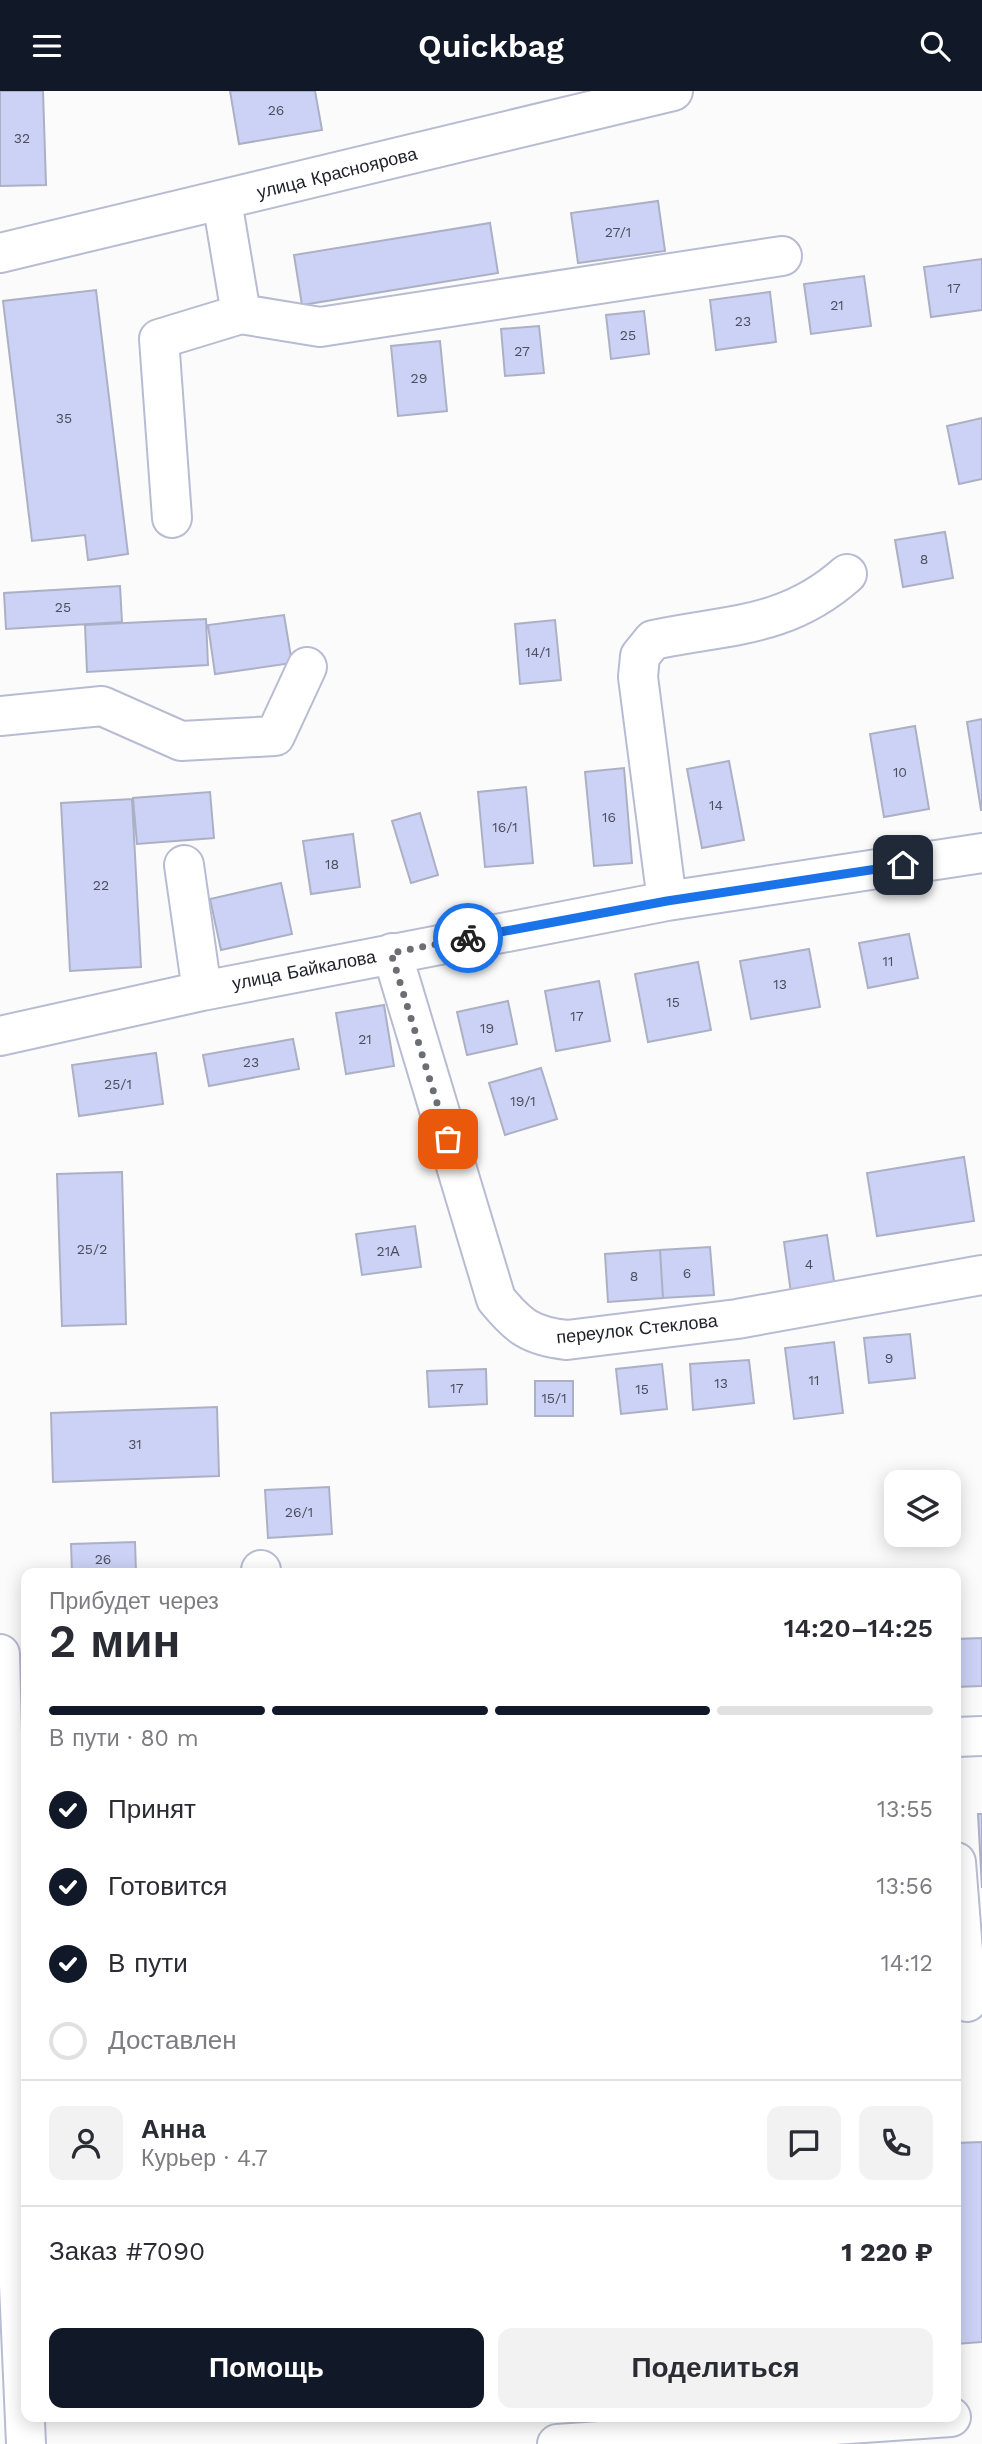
<!DOCTYPE html>
<html lang="ru">
<head>
<meta charset="utf-8">
<style>
	:root { --surface:#fff; --page:#f2f2f3; --text:#2b2b33; --muted:#7c7c81; --line:#e1e1e2; --accent:#111827 }
	body { margin:0; font-family:"Work Sans",sans-serif; background:var(--page); color:var(--text); height:100vh; display:flex; flex-direction:column; font-size:26px; white-space:nowrap }
	* { box-sizing:border-box; margin:0 }
	p { font-size:23px; color:var(--muted) }
	.icon { flex:none; width:38px; height:38px; fill:none; stroke:currentColor; stroke-width:2; stroke-linecap:round; stroke-linejoin:round }
	.map { position:relative; flex:1; overflow:hidden }
	.sheet { position:absolute; left:21px; top:1477px; width:940px; height:854px; display:flex; flex-direction:column; background:var(--surface); border-radius:14px; box-shadow:0 4px 18px #0003 }
	.sheet>* { flex:none }
	.controls { position:absolute; left:884px; top:1379px; display:grid; gap:14px }
	.controls a { display:grid; place-items:center; width:77px; height:77px; border-radius:14px; background:var(--surface); box-shadow:0 4px 18px #0003; font-size:35px }
	.pin { position:absolute; display:grid; place-items:center; width:60px; height:60px; color:#fff; margin:-30px; border-radius:14px; box-shadow:0 4px 10px #0006 }
	.courier { position:absolute; display:grid; place-items:center; width:70px; height:70px; margin:-35px; border:5px solid #1a73e8; border-radius:50%; background:#fff; color:#222; box-shadow:0 2px 9px #0007 }
	.head em { font-style:normal; font-weight:600 }
	.head div { display:flex; flex-direction:column-reverse }
	.head { display:flex; align-items:center; justify-content:space-between; height:119px; padding:0 28px }
	h1 { font-size:46px; font-weight:600; line-height:52px }
	.bar { display:grid; grid-template-columns:repeat(4,1fr); gap:10px 7px; align-content:center; height:84px; padding:0 28px }
	.bar i { height:9px; border-radius:5px; background:var(--line) }
	.bar .on { background:var(--accent) }
	.bar p { grid-column:span 4 }
	.line { display:flex; align-items:center; gap:18px; padding:0 28px; border-top:2px solid var(--line) }
	.line div { flex:1 }
	.round { display:grid; place-items:center; flex:none; width:74px; height:74px; border-radius:14px; background:var(--page) }
	ol { padding:0 28px; list-style:none }
	li { display:flex; align-items:center; gap:21px; height:77px }
	li p { margin-inline-start:auto }
	li .icon { padding:7px; border-radius:50%; background:var(--accent); color:#fff; stroke-width:4 }
	li:last-child { color:var(--muted) }
	li i { width:38px; height:38px; border:4px solid var(--line); border-radius:50% }
	.primary-button { display:flex; gap:14px; margin-top:auto; padding:14px 28px }
	.primary-button a { flex:1; height:80px; border-radius:14px; background:var(--accent); color:#fff; font-size:28px; font-weight:600; line-height:80px; text-align:center }
	.primary-button a+a { background:var(--page); color:var(--text) }
	header { display:flex; justify-content:space-between; align-items:center; height:91px; padding:0 28px; background:var(--accent); color:#fff; font-size:32px; font-weight:600 }
	.map>svg:first-child { display:block }
	.building { fill:#ccd2f5; stroke:#acb0c5; stroke-width:2 }
	.lines { fill:none; stroke-linecap:round; stroke-linejoin:round }
	.minor-casing { stroke:#b8bcd2; stroke-width:42 }
	.minor { stroke:#fff; stroke-width:38 }
	.done { stroke:#6d6e74; stroke-width:7; stroke-dasharray:0 12.6 }
	.route { stroke:#1a73e8; stroke-width:9 }
	.labels { text-anchor:middle; stroke-width:6; stroke-linejoin:round; paint-order:stroke }
	.number-label { font-size:14px; fill:#4c4e5e }
	.street-label { font-size:18px; fill:#21222b; stroke:#fff }
</style>
</head>
<body>
<header><svg class="icon" aria-label="menu" viewBox="0 0 24 24"><path d="M4 6h16M4 12h16M4 18h16"/></svg>Quickbag<svg class="icon" aria-label="search" viewBox="0 0 24 24"><circle cx="10" cy="10" r="6"/><path d="M15 15l6 6"/></svg></header>
<div class="map">
<svg width="982" height="2353" viewBox="0 0 982 2353">
	<rect width="100%" height="100%" fill="#fbfbfb"/>
	<path class="building" d="M 0,0 L 43,0 L 46,94 L 0,95 Z
		M 230,0 L 315,0 L 322,39 L 239,53 Z
		M 658,110 L 665,160 L 578,172 L 571,122 Z
		M 490,132 L 498,182 L 302,214 L 294,164 Z
		M 982,168 L 982,219 L 931,226 L 924,176 Z
		M 864,185 L 871,235 L 811,243 L 804,193 Z
		M 96,199 L 128,463 L 88,469 L 85,444 L 32,450 L 3,210 Z
		M 770,201 L 776,251 L 716,259 L 710,209 Z
		M 644,220 L 649,263 L 611,268 L 606,224 Z
		M 539,235 L 544,282 L 505,285 L 501,238 Z
		M 440,250 L 447,320 L 398,325 L 391,255 Z
		M 982,327 L 982,388 L 959,393 L 947,335 Z
		M 945,441 L 953,487 L 903,496 L 895,449 Z
		M 120,495 L 122,531 L 6,538 L 4,502 Z
		M 284,524 L 292,572 L 215,583 L 208,534 Z
		M 206,528 L 208,574 L 87,581 L 85,534 Z
		M 555,529 L 561,589 L 520,593 L 515,533 Z
		M 982,628 L 982,719 L 981,719 L 967,631 Z
		M 915,635 L 929,718 L 884,726 L 870,643 Z
		M 729,670 L 744,749 L 702,757 L 687,678 Z
		M 624,677 L 632,772 L 594,775 L 585,681 Z
		M 526,696 L 533,772 L 485,776 L 478,701 Z
		M 210,701 L 214,747 L 137,753 L 133,707 Z
		M 132,708 L 141,876 L 70,880 L 61,712 Z
		M 420,722 L 438,784 L 411,792 L 392,730 Z
		M 353,743 L 360,796 L 311,803 L 303,750 Z
		M 281,792 L 292,843 L 221,859 L 210,808 Z
		M 909,843 L 918,887 L 868,897 L 859,852 Z
		M 809,858 L 820,916 L 751,928 L 740,870 Z
		M 698,871 L 711,939 L 648,951 L 635,883 Z
		M 599,890 L 610,950 L 556,960 L 545,900 Z
		M 508,910 L 517,953 L 467,964 L 457,921 Z
		M 384,914 L 394,975 L 346,983 L 336,922 Z
		M 293,948 L 299,978 L 209,995 L 203,964 Z
		M 156,962 L 163,1013 L 79,1025 L 72,974 Z
		M 541,977 L 557,1028 L 505,1044 L 489,992 Z
		M 964,1066 L 974,1130 L 877,1145 L 867,1082 Z
		M 122,1081 L 126,1233 L 62,1235 L 57,1083 Z
		M 415,1135 L 421,1176 L 362,1184 L 356,1143 Z
		M 827,1144 L 835,1196 L 791,1202 L 784,1151 Z
		M 710,1156 L 714,1204 L 663,1207 L 660,1159 Z
		M 660,1159 L 663,1207 L 608,1211 L 605,1163 Z
		M 910,1243 L 915,1287 L 869,1292 L 864,1247 Z
		M 834,1251 L 843,1322 L 794,1328 L 785,1257 Z
		M 749,1269 L 754,1312 L 693,1319 L 690,1273 Z
		M 662,1273 L 667,1318 L 621,1323 L 616,1278 Z
		M 486,1278 L 487,1313 L 429,1316 L 427,1280 Z
		M 535,1290 L 573,1290 L 573,1325 L 535,1325 Z
		M 217,1316 L 219,1385 L 53,1391 L 51,1322 Z
		M 329,1396 L 332,1443 L 268,1447 L 265,1399 Z
		M 135,1451 L 136,1482 L 72,1482 L 71,1453 Z
		M 982,1547 L 982,1595 L 956,1596 L 956,1548 Z
		M 978,1723 L 982,1723 L 982,1797 Z
		M 982,2051 L 982,2251 L 956,2253 L 956,2052 Z"/>
	<g class="lines">
		<defs>
			<path id="minor" d="M 222,110 L 241,223 L 320,236 L 782,165
				M 0,162 L 673,0
				M 172,427 L 159,248 L 241,223
				M 0,625 L 102,615 L 181,650 L 275,645 L 307,576
				M 184,774 L 202,900
				M 667,810 L 638,586 L 640,565 L 653,549 C 729,533 786,537 847,483
				M 392,862 L 496,1208 C 518,1235 530,1245 567,1249 L 737,1228 L 982,1184
				M 0,945 L 202,900 L 667,810 L 982,762
				M 261,1479 L 261,1482
				M 0,1563 L 12,2035 L 26,2353
				M 956,1646 L 982,1645
				M 956,1771 L 967,1911
				M 557,2353 L 951,2326"/>
		</defs>
		<use href="#minor" class="minor-casing"/>
		<use href="#minor" class="minor"/>
	</g>
	<g class="lines">
		<path class="done" d="M 448,1048 L 391,862 L 468,847"/>
		<path class="route" d="M 468,847 L 667,810 L 903,774"/>
	</g>
	<g class="labels">
		<g class="number-label">
			<text x="276" y="24">26</text>
			<text x="22" y="52">32</text>
			<text x="618" y="146">27/1</text>
			<text x="954" y="202">17</text>
			<text x="837" y="219">21</text>
			<text x="743" y="235">23</text>
			<text x="628" y="249">25</text>
			<text x="522" y="265">27</text>
			<text x="419" y="292">29</text>
			<text x="64" y="332">35</text>
			<text x="924" y="473">8</text>
			<text x="63" y="521">25</text>
			<text x="538" y="566">14/1</text>
			<text x="900" y="686">10</text>
			<text x="716" y="719">14</text>
			<text x="609" y="731">16</text>
			<text x="505" y="741">16/1</text>
			<text x="332" y="778">18</text>
			<text x="101" y="799">22</text>
			<text x="888" y="875">11</text>
			<text x="780" y="898">13</text>
			<text x="673" y="916">15</text>
			<text x="577" y="930">17</text>
			<text x="487" y="942">19</text>
			<text x="365" y="953">21</text>
			<text x="251" y="976">23</text>
			<text x="118" y="998">25/1</text>
			<text x="523" y="1015">19/1</text>
			<text x="92" y="1163">25/2</text>
			<text x="388" y="1165">21А</text>
			<text x="809" y="1178">4</text>
			<text x="687" y="1187">6</text>
			<text x="634" y="1190">8</text>
			<text x="889" y="1272">9</text>
			<text x="814" y="1294">11</text>
			<text x="721" y="1297">13</text>
			<text x="457" y="1302">17</text>
			<text x="642" y="1303">15</text>
			<text x="554" y="1312">15/1</text>
			<text x="135" y="1358">31</text>
			<text x="299" y="1426">26/1</text>
			<text x="103" y="1473">26</text>
		</g>
		<g class="street-label">
			<text transform="translate(337 82) rotate(-14)" y="6">улица Красноярова</text>
			<text transform="translate(304 879) rotate(-11)" y="6">улица Байкалова</text>
			<text transform="translate(637 1238) rotate(-6)" y="6">переулок Стеклова</text>
		</g>
	</g>
</svg>
<div class="controls">
<a><svg class="icon" aria-label="layers" viewBox="0 0 24 24"><path d="M12 4l9 5-9 5-9-5zM3 14l9 5 9-5"/></svg></a>
</div>
<div class="pin" style="left:448px;top:1048px;background:#ea580c"><svg class="icon" aria-label="bag" viewBox="0 0 24 24"><path d="M5 8h14l-1 12H6zM9 8a3 3 0 0 1 6 0"/></svg></div>
<div class="pin" style="left:903px;top:774px;background:#1f2937"><svg class="icon" aria-label="home" viewBox="0 0 24 24"><path d="M3 11l9-7 9 7M6 9v11h12V9"/></svg></div>
<div class="courier" style="left:468px;top:847px"><svg class="icon" aria-label="bike" viewBox="0 0 24 24"><circle cx="6" cy="16" r="4"/><circle cx="18" cy="16" r="4"/><path d="M6 16l4-8h5l3 8M10 8l3 8H6M13 5h3"/></svg></div>
<section class="sheet">
<div class="head"><div><h1>2 мин</h1><p>Прибудет через</p></div><em>14:20–14:25</em></div>
<div class="bar"><i class="on"></i><i class="on"></i><i class="on"></i><i></i><p>В пути · 80 m</p></div>
<ol>
<li><svg class="icon" aria-label="check" viewBox="0 0 24 24"><path d="M5 12l5 5 9-10"/></svg>Принят<p>13:55</p></li>
<li><svg class="icon" aria-label="check" viewBox="0 0 24 24"><path d="M5 12l5 5 9-10"/></svg>Готовится<p>13:56</p></li>
<li><svg class="icon" aria-label="check" viewBox="0 0 24 24"><path d="M5 12l5 5 9-10"/></svg>В пути<p>14:12</p></li>
<li><i></i>Доставлен</li>
</ol>
<div class="line" style="height:126px"><a class="round"><svg class="icon" aria-label="person" viewBox="0 0 24 24"><circle cx="12" cy="8" r="4"/><path d="M4 21q1-7 8-7t8 7"/></svg></a><div><b>Анна</b><p>Курьер · 4.7</p></div><a class="round"><svg class="icon" aria-label="chat" viewBox="0 0 24 24"><path d="M4 5h16v11H9l-5 4z"/></svg></a><a class="round"><svg class="icon" aria-label="phone" viewBox="0 0 24 24"><path d="M5 4h4l2 5-3 2q2 4 5 5l2-3 5 2v4C11 20 4 13 5 4z"/></svg></a></div>
<div class="line" style="height:91px"><div>Заказ #7090</div><b>1 220 ₽</b></div>
<div class="primary-button"><a>Помощь</a><a>Поделиться</a></div>
</section>
</div>
</body>
</html>
